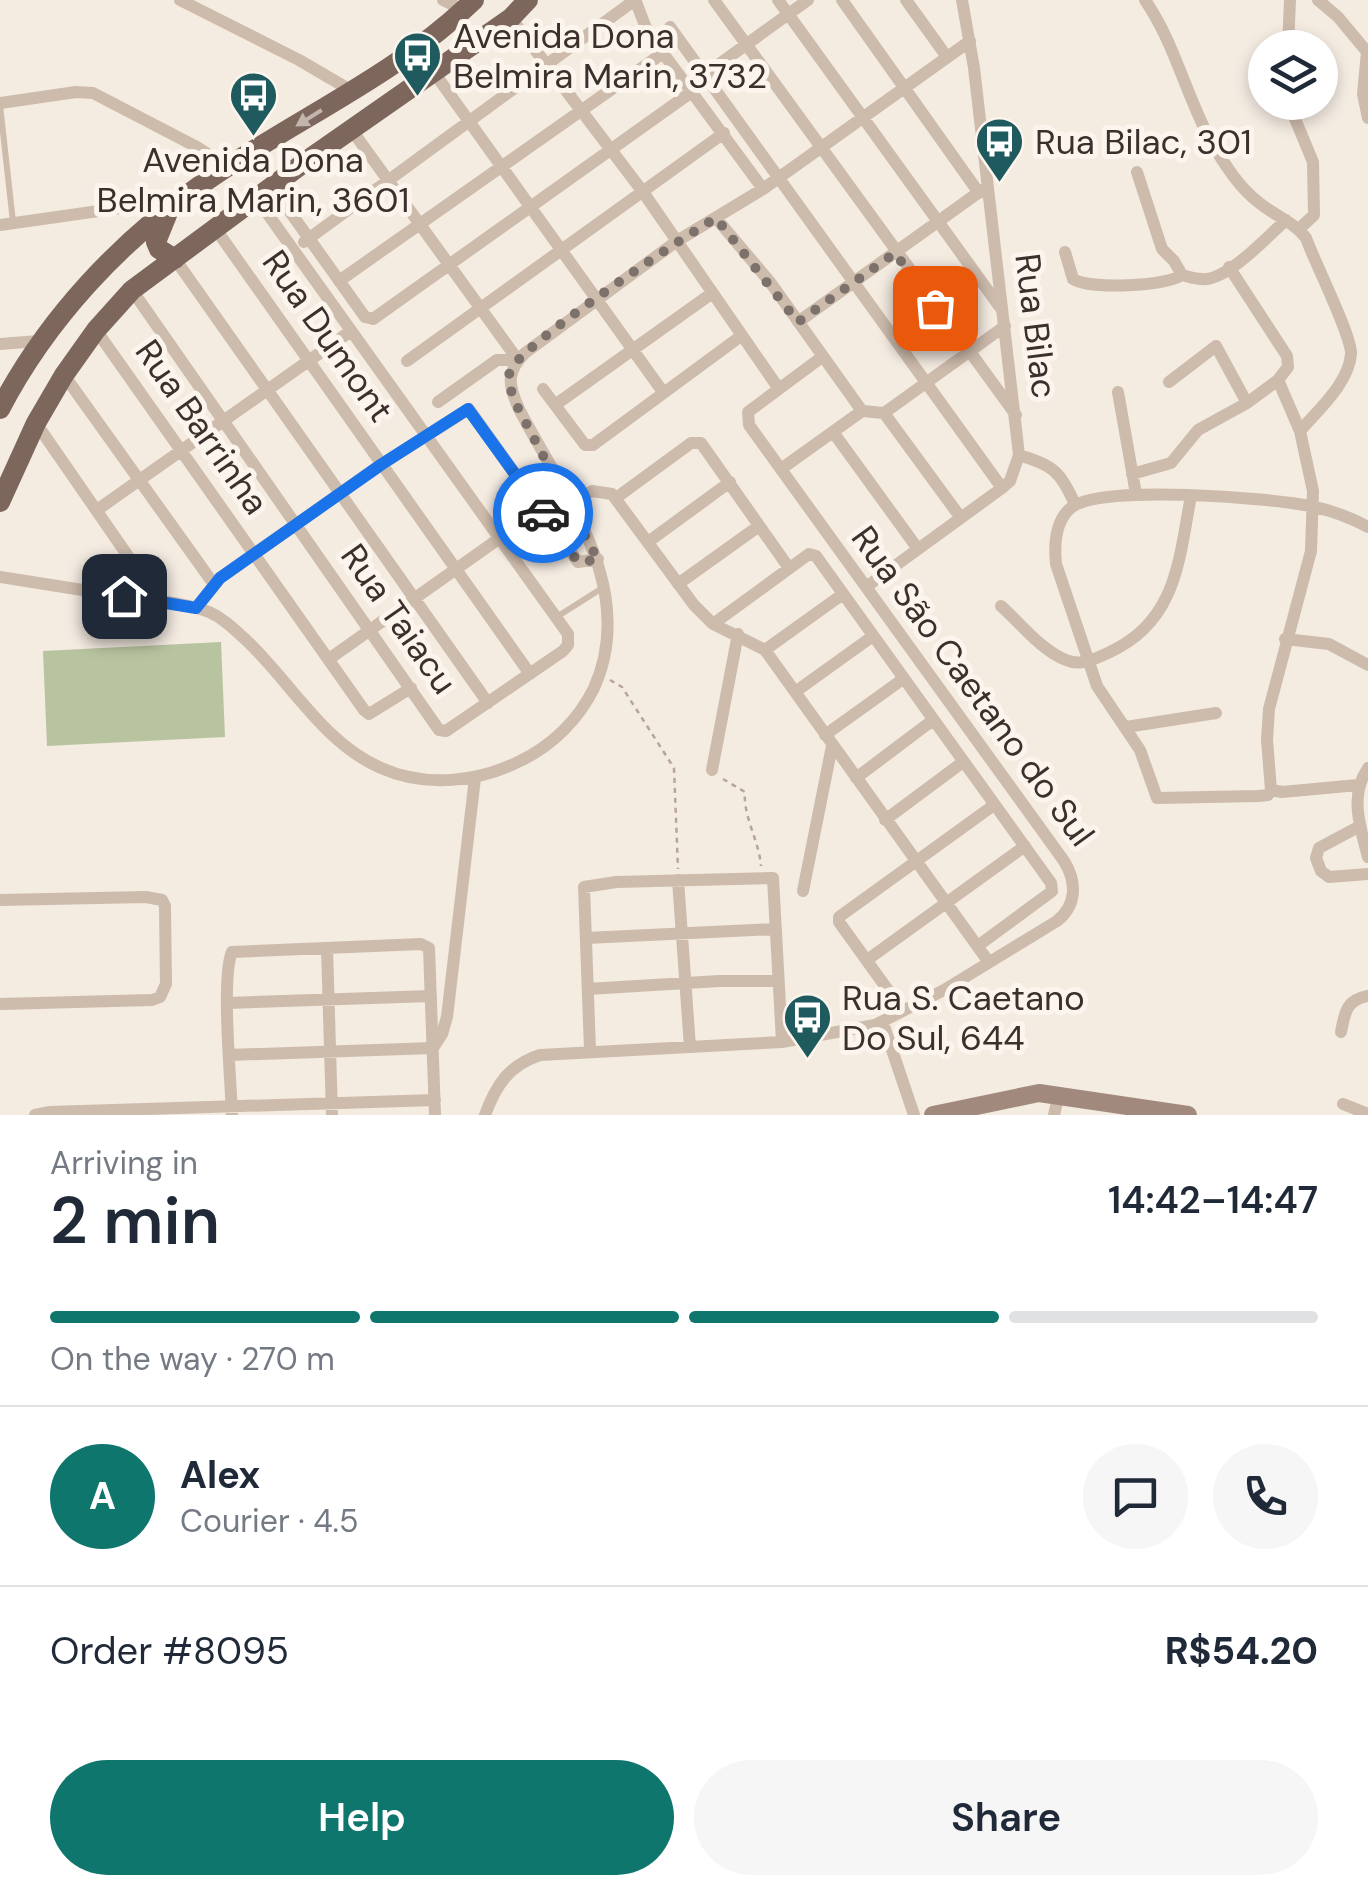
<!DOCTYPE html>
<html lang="en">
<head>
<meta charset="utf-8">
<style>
	:root { --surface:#fff; --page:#f6f6f7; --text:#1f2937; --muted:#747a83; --line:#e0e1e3; --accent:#0f766e }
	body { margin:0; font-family:"DM Sans",sans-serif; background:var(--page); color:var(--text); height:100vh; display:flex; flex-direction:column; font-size:38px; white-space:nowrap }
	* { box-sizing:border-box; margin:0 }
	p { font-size:32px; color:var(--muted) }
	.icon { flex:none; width:55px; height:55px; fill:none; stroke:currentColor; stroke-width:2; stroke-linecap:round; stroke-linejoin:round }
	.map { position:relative; height:1115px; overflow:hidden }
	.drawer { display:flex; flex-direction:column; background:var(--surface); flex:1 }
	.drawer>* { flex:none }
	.tools { position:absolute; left:1248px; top:30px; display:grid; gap:20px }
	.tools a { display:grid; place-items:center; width:90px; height:90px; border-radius:50%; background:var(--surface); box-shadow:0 5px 15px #0003; font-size:50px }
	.pin { position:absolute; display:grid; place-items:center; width:85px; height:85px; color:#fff; margin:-42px; border-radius:20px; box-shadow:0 5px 15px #0006 }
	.courier { position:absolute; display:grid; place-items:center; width:100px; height:100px; margin:-50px; border:8px solid #1a73e8; border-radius:50%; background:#fff; color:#222; box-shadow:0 2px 12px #0007 }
	.headline em { font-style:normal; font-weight:600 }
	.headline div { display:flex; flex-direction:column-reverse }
	.headline { display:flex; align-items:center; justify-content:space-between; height:170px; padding:0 50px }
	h1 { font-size:65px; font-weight:600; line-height:75px }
	.bar { display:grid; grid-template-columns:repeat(4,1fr); gap:15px 10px; align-content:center; height:120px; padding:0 50px }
	.bar i { height:12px; border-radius:8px; background:var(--line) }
	.bar .on { background:var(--accent) }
	.bar p { grid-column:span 4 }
	.line { display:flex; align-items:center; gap:25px; padding:0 50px; border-top:2px solid var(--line) }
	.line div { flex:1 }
	.round { display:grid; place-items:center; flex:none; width:105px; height:105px; border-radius:52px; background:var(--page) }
	.button { display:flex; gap:20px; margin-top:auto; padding:20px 50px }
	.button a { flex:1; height:115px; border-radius:60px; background:var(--accent); color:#fff; font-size:40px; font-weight:600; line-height:115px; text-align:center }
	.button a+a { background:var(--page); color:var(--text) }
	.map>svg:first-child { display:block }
	.pitch { fill:#b8c4a0 }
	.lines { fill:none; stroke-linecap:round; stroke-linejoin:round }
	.path { stroke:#b9a596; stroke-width:2.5; stroke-dasharray:5 5; stroke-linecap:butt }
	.lane { stroke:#cdbbac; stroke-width:6 }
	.street { stroke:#cdbbac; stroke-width:12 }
	.secondary { stroke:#a18a7d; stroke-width:18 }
	.primary { stroke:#7d675c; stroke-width:20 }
	.oneway { fill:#c2b5ac }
	.done { stroke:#7c716b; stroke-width:10; stroke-dasharray:0 18 }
	.route { stroke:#1a73e8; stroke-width:12 }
	.labels { text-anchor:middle; stroke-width:10; stroke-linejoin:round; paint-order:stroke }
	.poi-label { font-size:35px; fill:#3b302b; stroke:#fbf5ee; text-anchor:start }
	.street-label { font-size:35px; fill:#3b302b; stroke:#fbf5ee }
</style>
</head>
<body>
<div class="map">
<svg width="1368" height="1115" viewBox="0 0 1368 1115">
	<rect width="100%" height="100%" fill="#f4ebe1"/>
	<path class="pitch" d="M 221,642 L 225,737 L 47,746 L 43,651 Z"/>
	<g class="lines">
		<path class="path" d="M 610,680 L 622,687 L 674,768 L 678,869
			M 723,779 L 745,792 C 743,817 759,840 761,866"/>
		<path class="lane" d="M 0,105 L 13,222
			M 555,618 L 604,587"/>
		<path class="street" d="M 180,0 L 299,60 L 352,91
			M 443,0 L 463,10
			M 714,0 L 1016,415
			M 778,0 L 1002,310
			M 842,0 L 979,193
			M 906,0 L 947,57
			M 1145,0 C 1176,45 1187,100 1214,147 C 1226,166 1239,187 1257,201 C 1273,215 1293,221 1306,238 C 1314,261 1352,336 1351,354 C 1349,383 1318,410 1300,431 L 1313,491 L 1311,551 L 1269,709 L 1267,740 L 1271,790
			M 1318,0 L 1338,17 L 1368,53
			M 636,2 L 646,28 L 663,53 L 763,189
			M 511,18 L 643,192 L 779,389
			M 670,27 L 1002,488
			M 1288,48 L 1290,0
			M 1367,52 L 1363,94 L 1368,118
			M 433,71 L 663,392
			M 704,75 L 808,0
			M 1288,102 L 1313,162 L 1314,215 L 1299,229
			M 0,103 L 76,92 L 93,93 L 197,147 L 228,167
			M 351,129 L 518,360
			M 1137,172 L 1162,249 L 1174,261 L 1182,275
			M 273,188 L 365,317 L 373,319 L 693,91
			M 716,218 L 770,282 L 862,411
			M 0,225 L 176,200
			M 215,228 L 530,674
			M 304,242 L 635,0
			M 1065,252 L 1073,279 C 1090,290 1167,286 1182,275 C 1190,277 1198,280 1207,279 C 1231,276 1267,237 1286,220
			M 175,259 L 488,703
			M 1229,267 L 1287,356 L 1288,367 L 1278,380
			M 339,281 L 663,53
			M 132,290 L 439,730 L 446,731 L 563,651 L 568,645 L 568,634 L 257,199
			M 798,322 L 982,190
			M 96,330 L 364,710 L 369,714 L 411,688
			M 0,344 L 39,341
			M 407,361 L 724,133
			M 64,375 L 213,583
			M 1169,382 L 1216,346 L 1247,403
			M 543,389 L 585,445 L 593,445 L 741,336
			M 1118,392 L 1136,494
			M 438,402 L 497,360 L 518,360
			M 555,405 L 711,294
			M 884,413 L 961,518
			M 36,423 L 159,601
			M 833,432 L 918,549
			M 1019,455 C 1055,466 1059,471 1075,504
			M 781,469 L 862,411 L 884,413 L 1005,326
			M 1132,474 L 1171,463 L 1198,430 L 1247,403 L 1278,380 L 1300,431
			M 616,498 L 691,443 L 701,443 L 789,568
			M 569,503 L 592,491 L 612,494 L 694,605 L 713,624 L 765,650 L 988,961
			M 97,510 L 351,331
			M 648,542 L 730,482
			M 0,577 C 42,584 85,590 127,597 C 153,601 184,602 209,612 C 223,618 234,629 245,639 C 290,681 323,743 381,768 C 426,788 478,782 520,761 C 552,746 579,719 594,688 C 639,588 563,494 519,409 C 508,385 506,372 525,353 L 677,241 L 763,189 L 970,41
			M 678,584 L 759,526
			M 866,587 L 1002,488 L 1010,481 L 1019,455 L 974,68 L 962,0
			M 1001,606 C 1020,623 1042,651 1066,660 C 1082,667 1096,658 1110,652 C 1177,621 1179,559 1191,496
			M 196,608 L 220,578 L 382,464 L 469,409 L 578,562 L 598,559
			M 713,624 L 809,554 L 816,556 L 1051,883 L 1052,891 L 1047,895 L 979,945
			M 1285,639 L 1329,644 L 1368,665
			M 765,650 L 843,594
			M 329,659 L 541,509
			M 795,692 L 873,636
			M 1126,727 L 1216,713
			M 825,735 L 903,679
			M 1368,768 C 1349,796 1360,826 1368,857
			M 712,770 L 738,634
			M 856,778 L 933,720
			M 1358,785 L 1282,792 L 1271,790 L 1268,795 L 1258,796 L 1157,798 L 1140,750 L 1097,686 L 1056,564 C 1054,544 1055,520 1072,507 C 1102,484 1270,498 1310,506 C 1330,510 1350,517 1368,527
			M 885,820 L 963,762
			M 1360,826 L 1319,848 L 1316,858 L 1321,871 L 1329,877 L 1368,874
			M 678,880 L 690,1047
			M 803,891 L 832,746
			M 0,900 L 146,897 L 162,900 L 165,906 L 166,984 L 160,997 L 152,1000 L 0,1004
			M 586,938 L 776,929
			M 327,948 L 332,1115
			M 867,960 L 1025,846
			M 588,989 L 719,981 L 778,981
			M 228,1003 L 431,996
			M 903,1011 L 839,922 L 839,917 L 994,805
			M 883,1023 L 914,1115
			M 1341,1032 C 1345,1012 1346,1000 1368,996
			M 590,1050 L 584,887 L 616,882 L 773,878 L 782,1042
			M 229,1055 L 433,1048 L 442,1034 L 447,1017 L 475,778
			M 1343,1104 L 1368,1114
			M 35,1115 L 50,1112 L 435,1100
			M 232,1115 C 231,1081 221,977 232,952 L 421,944 L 429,948 L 435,1115
			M 485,1115 C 496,1085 509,1065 540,1055 L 782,1042 L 875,1025 L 944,990 L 1057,921 C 1077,905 1077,882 1064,861 L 749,425 L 748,412 L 822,357
			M 1054,1115 L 1059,1094"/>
		<path class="secondary" d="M 933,1115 L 1039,1093 L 1188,1115"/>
		<path class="primary" d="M 167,215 L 156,242 L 159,249 L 175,259
			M 0,409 C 47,319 119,242 202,184 C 291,121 395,77 474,0
			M 0,502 L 36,423 L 64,375 L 96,330 L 132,290 L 309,159 L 511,18 L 528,0"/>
	</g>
	<defs><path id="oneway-solid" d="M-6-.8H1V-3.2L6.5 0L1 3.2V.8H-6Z" transform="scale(2.5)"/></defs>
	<use class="oneway" href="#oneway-solid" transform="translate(309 118) rotate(148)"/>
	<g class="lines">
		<path class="done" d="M 543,513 L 578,562 L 598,560 L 518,408 C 514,397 506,384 510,371 C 518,347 685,236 716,218 L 798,322 L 895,253 L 935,308"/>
		<path class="route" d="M 124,596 L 196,608 L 220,578 L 382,464 L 468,409 L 543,513"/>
	</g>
	<defs>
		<symbol id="bus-pin" viewBox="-11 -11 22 30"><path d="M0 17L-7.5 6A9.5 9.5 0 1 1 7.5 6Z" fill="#1f5a5e" stroke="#fbf5ee"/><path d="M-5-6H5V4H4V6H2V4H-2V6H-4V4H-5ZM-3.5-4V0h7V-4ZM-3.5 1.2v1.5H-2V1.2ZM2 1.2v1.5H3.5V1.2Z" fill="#fff"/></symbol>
	</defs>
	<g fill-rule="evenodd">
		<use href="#bus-pin" x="390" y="28" width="55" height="75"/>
		<use href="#bus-pin" x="226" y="68" width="55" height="75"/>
		<use href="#bus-pin" x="972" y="114" width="55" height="75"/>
		<use href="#bus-pin" x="780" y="990" width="55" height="75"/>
	</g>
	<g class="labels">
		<g class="poi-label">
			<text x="453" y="48">Avenida Dona<tspan x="453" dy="40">Belmira Marin, 3732</tspan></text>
			<text x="1035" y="154">Rua Bilac, 301</text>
			<text x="253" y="172" text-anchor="middle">Avenida Dona<tspan x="253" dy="40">Belmira Marin, 3601</tspan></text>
			<text x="842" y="1010">Rua S. Caetano<tspan x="842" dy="40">Do Sul, 644</tspan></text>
		</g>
		<g class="street-label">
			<text transform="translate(1036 326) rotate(83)" y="12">Rua Bilac</text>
			<text transform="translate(328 336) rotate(55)" y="12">Rua Dumont</text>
			<text transform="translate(202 427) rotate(55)" y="12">Rua Barrinha</text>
			<text transform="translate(399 619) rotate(55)" y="12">Rua Taiacu</text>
			<text transform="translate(973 686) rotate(54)" y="12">Rua São Caetano do Sul</text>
		</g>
	</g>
</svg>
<div class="tools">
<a><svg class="icon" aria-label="layers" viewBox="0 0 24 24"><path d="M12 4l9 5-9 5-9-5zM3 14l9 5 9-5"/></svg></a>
</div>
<div class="pin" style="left:935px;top:308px;background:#ea580c"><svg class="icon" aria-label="bag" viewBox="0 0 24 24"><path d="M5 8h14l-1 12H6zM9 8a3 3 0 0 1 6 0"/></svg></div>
<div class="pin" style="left:124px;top:596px;background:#1f2937"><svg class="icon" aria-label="home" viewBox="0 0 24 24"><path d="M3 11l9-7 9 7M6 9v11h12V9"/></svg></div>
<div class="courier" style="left:543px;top:513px"><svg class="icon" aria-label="car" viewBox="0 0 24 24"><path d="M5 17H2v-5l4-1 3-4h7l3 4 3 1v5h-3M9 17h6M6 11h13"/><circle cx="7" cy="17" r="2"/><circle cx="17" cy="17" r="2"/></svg></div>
</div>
<section class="drawer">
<div class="headline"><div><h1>2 min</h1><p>Arriving in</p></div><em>14:42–14:47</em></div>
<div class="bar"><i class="on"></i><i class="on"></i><i class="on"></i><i></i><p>On the way · 270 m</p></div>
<div class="line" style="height:180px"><b class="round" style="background:var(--accent);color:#fff">A</b><div><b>Alex</b><p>Courier · 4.5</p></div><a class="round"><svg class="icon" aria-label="chat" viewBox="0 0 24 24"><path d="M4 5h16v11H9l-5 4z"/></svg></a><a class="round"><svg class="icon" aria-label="phone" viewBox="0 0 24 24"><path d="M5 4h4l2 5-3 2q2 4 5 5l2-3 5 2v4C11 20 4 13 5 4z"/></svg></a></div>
<div class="line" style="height:130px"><div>Order #8095</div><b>R$54.20</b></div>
<div class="button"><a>Help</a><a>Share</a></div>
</section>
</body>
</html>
